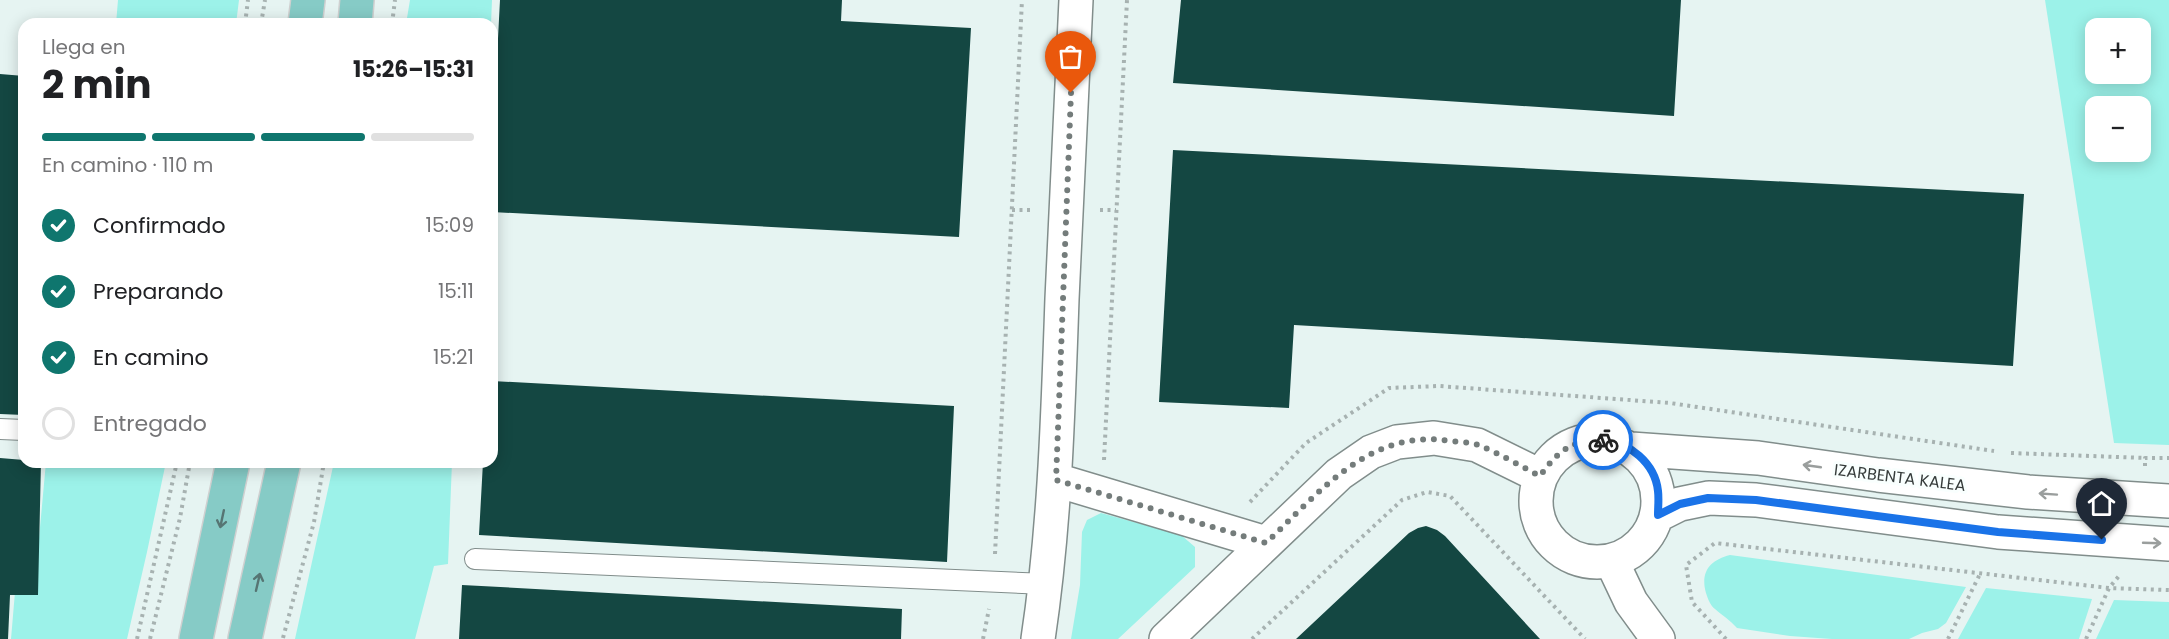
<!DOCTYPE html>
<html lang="es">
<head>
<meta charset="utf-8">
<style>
	:root { --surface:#fff; --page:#f6f6f6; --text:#202124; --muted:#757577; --line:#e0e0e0; --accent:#0f766e }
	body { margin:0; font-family:Poppins,sans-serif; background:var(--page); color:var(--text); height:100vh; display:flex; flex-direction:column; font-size:22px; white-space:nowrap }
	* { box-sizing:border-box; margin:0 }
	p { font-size:20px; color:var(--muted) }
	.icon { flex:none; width:33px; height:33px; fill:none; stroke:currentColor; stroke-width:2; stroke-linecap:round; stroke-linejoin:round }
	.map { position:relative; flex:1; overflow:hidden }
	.details { position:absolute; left:18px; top:18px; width:480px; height:450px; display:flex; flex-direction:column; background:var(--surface); border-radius:18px; box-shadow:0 3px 15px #0003 }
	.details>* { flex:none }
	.buttons { position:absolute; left:2085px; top:18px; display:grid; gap:12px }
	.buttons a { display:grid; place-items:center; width:66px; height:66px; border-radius:12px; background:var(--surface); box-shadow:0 3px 15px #0003; font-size:30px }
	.pin { position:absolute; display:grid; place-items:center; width:51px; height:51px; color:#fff; margin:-62px -26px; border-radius:50% 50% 50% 0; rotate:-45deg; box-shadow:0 0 6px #0007 }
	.pin .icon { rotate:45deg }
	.courier { position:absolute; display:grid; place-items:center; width:60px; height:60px; margin:-30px; border:4px solid #1a73e8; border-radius:50%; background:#fff; color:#222; box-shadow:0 2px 8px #0007 }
	.overview em { font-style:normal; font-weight:700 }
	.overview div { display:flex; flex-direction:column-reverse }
	.overview { display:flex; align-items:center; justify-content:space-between; height:102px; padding:0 24px }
	h1 { font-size:39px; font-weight:700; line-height:45px }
	.bar { display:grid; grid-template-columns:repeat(4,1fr); gap:9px 6px; align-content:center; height:72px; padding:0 24px }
	.bar i { height:8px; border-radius:4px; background:var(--line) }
	.bar .selected { background:var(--accent) }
	.bar p { grid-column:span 4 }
	ol { padding:0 24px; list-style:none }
	li { display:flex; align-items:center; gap:18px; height:66px }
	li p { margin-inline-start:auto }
	li .icon { padding:6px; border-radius:50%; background:var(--accent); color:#fff; stroke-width:4 }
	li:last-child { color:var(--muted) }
	li i { width:33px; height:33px; border:3px solid var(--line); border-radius:50% }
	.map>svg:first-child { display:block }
	.green { fill:#9cf2e9; fill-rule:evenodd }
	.building { fill:#144742 }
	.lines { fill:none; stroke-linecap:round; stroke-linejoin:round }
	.lane-casing { stroke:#818d8b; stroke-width:22 }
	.street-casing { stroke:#818d8b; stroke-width:36 }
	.secondary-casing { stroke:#818d8b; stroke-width:36 }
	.primary-casing { stroke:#cfd0d0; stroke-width:36 }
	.path { stroke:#a7b2b1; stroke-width:4; stroke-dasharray:3 4.5; stroke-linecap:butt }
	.lane { stroke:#fff; stroke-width:20 }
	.street { stroke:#fff; stroke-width:33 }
	.secondary { stroke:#fff; stroke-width:33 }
	.primary { stroke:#86cbc6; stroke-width:33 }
	.oneway { stroke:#9a9e9d }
	.oneway2 { stroke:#567573 }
	.done { stroke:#747c7b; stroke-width:6; stroke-dasharray:0 10.8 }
	.route { stroke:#1a73e8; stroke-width:8 }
	.labels { text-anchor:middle; stroke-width:6; stroke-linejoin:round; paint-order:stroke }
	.street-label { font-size:16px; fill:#363c3b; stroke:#f9fffe }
</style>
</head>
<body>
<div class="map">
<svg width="2169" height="639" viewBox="0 0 2169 639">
	<rect width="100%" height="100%" fill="#e6f4f2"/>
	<path class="green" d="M 118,0 L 239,0 L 236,24 L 116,24 Z
		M 410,0 L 492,0 L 491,24 L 406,24 Z
		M 2045,0 L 2169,0 L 2169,445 L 2114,443 ZM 2096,28 L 2140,28 L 2140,74 L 2096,74 ZM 2096,106 L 2140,106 L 2140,152 L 2096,152 Z
		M 46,462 L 166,462 L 147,552 L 127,639 L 11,639 L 15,592 L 34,593 Z
		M 334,462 L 452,462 L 448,564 L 434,566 L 415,639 L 295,639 Z
		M 1101,513 L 1181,535 L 1195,547 L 1195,567 L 1118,639 L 1071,639 L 1080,585 L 1082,532 L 1087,520 Z
		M 1730,555 L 1966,587 L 1946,623 L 1938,629 L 1922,633 L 1909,639 L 1832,639 L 1790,636 L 1737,628 C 1729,619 1723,616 1715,609 C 1710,605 1708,599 1706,593 C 1700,572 1710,560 1730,555 Z
		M 1986,588 L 2092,599 L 2079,639 L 1958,639 Z
		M 2114,600 L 2169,602 L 2169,639 L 2096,639 Z"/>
	<path class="building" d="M 500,0 L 842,0 L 841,21 L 971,28 L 959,237 L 492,212 L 492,153 Z
		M 1181,0 L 1681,0 L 1674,116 L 1173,83 Z
		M 0,74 L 24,76 L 24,415 L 0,414 Z
		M 1173,150 L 2024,194 L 2013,366 L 1294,325 L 1289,408 L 1159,402 Z
		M 492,381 L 954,406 L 947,562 L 479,535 L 483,462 L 492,462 Z
		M 0,458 L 24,460 L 24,462 L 41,462 L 38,595 L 10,595 L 8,639 L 0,639 Z
		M 1426,526 L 1437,530 L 1445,536 L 1540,639 L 1296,639 L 1409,533 L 1418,528 Z
		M 462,585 L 902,609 L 901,639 L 459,639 Z"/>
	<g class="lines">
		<defs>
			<path id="lane" d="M 0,429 L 24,430
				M 475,559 L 1047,584"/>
			<path id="street" d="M 1056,480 L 1266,543
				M 1612,562 L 1631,602 L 1658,639
				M 1038,639 C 1055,526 1058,413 1062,299 C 1066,200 1071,100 1076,0"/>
			<path id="secondary" d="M1536 501a61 61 0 1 1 122 0a61 61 0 1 1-122 0Z
				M 1631,449 L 1758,458 L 1878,475 L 2028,492 L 2169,501
				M 1658,515 L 1680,504 L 1709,498 L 1756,500 L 1998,532 L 2169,544
				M 1166,639 L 1339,474 L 1371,452 L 1397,442 L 1434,438 L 1477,445 L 1540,476"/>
			<path id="primary" d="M 305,24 L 308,0
				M 355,24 L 357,0
				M 196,639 L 233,462
				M 245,639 L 284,462"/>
		</defs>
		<use href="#lane" class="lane-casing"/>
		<use href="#street" class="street-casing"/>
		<use href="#secondary" class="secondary-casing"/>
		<use href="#primary" class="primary-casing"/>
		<path class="path" d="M 245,24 L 248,0
			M 261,24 L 265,0
			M 392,24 L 395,0
			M 1012,210 L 1032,210
			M 1100,210 L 1116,210
			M 2011,453 L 2145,458
			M 1104,460 L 1127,0
			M 2145,466 L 2145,458 L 2169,458
			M 1250,502 L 1306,443 L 1389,388 L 1439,386 L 1670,403 L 1994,451
			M 995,554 L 1022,0
			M 283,638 L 314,522 L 324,462
			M 137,639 L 177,462
			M 150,639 L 180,518 L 190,462
			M 983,639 L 989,609
			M 1252,639 L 1402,500 L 1427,492 L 1450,496 L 1585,639
			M 1726,639 L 1692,602 L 1686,565 L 1715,543 L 2109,588 L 2169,590
			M 1948,639 L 1980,574
			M 2086,639 L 2109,588 L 2119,576"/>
		<use href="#lane" class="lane"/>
		<use href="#street" class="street"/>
		<use href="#secondary" class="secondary"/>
		<use href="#primary" class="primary"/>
	</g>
	<defs><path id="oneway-shaft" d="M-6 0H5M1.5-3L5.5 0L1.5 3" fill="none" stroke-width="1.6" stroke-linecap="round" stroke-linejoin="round" transform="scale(1.5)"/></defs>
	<g class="oneway">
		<use href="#oneway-shaft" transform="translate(1812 466) rotate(-172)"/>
		<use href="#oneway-shaft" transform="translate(2048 494) rotate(-176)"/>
		<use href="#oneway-shaft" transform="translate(2152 543) rotate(2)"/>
	</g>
	<g class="oneway2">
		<use href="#oneway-shaft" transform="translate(222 519) rotate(102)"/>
		<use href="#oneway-shaft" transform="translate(258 582) rotate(-77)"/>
	</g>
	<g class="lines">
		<path class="done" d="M 1071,93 L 1056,480 L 1266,543 C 1320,492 1369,428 1451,441 C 1460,442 1470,442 1478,445 C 1499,453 1520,466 1540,476 C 1557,452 1572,439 1603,440"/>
		<path class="route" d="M 1603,440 C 1629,442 1655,463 1658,491 C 1659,499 1658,507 1658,515 L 1680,504 L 1708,498 L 1756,500 L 1998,532 L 2102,540"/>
	</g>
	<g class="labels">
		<g class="street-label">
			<text transform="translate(1900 477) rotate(7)" y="6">IZARBENTA KALEA</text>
		</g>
	</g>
</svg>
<div class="buttons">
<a>+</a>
<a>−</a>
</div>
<div class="pin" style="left:1071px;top:93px;background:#ea580c"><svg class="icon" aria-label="bag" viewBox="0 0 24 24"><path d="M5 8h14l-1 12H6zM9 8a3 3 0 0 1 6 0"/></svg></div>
<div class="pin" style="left:2102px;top:540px;background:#1f2937"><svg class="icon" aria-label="home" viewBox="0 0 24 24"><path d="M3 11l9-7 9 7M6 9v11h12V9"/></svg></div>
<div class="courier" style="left:1603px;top:440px"><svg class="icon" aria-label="bike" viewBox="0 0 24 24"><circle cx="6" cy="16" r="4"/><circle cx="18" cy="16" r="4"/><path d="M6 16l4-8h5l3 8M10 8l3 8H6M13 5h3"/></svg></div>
<section class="details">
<div class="overview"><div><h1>2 min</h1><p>Llega en</p></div><em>15:26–15:31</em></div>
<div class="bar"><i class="selected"></i><i class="selected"></i><i class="selected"></i><i></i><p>En camino · 110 m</p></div>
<ol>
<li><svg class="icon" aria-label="check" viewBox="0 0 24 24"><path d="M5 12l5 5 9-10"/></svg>Confirmado<p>15:09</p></li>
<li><svg class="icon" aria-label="check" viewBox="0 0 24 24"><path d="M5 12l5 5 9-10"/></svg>Preparando<p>15:11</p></li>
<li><svg class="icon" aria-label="check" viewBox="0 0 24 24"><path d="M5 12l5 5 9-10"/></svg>En camino<p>15:21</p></li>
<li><i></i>Entregado</li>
</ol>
</section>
</div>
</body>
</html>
